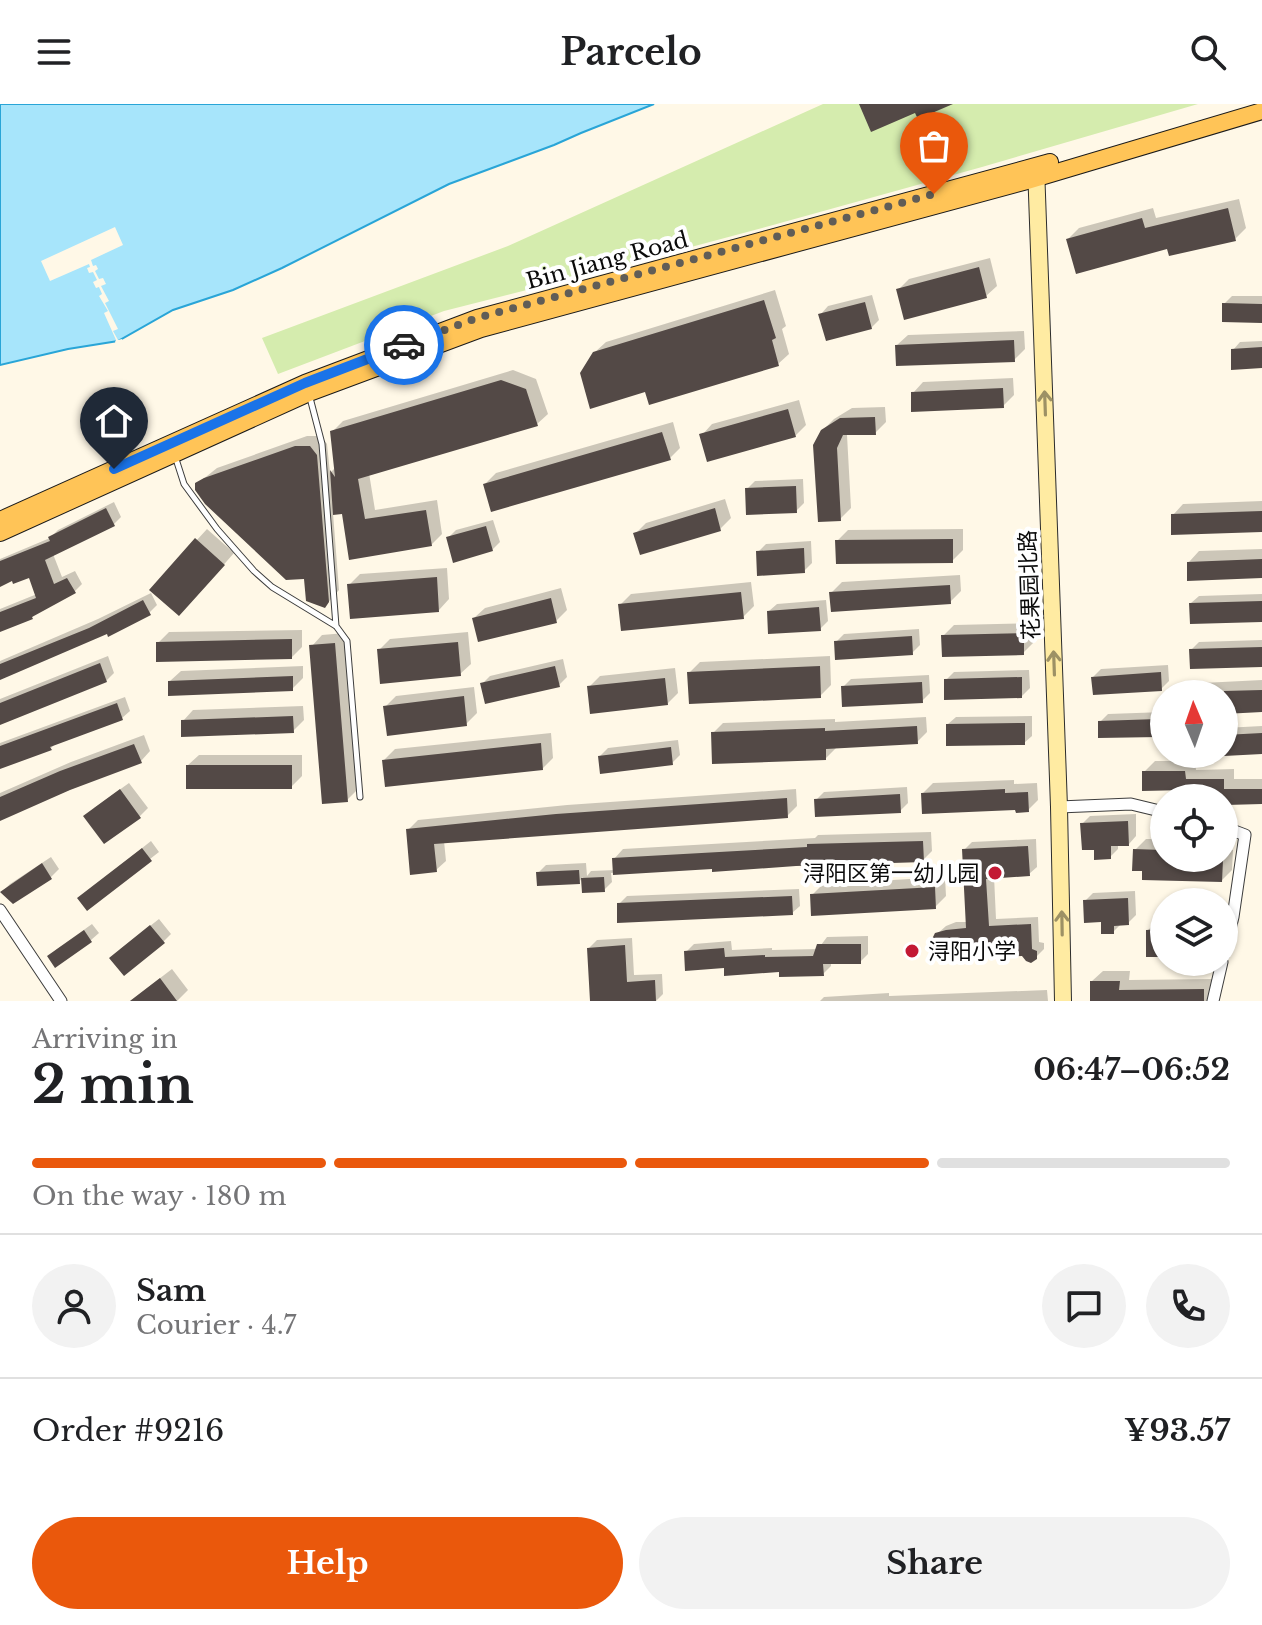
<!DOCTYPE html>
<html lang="en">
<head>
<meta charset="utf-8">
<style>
	:root { --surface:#fff; --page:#f2f2f2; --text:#202124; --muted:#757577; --line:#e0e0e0; --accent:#ea580c }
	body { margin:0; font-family:"Libre Baskerville","Noto Sans SC",serif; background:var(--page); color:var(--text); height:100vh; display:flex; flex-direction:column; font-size:30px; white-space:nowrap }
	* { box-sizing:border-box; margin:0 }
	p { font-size:26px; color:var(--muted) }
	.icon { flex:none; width:44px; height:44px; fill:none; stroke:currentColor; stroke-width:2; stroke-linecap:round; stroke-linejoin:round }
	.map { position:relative; height:897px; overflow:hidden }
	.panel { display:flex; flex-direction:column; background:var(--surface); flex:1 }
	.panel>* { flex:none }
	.needle { width:52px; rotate:358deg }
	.buttons { position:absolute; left:1150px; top:576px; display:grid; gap:16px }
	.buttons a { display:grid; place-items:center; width:88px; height:88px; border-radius:50%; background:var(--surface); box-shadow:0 2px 6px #0004; font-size:40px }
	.pin { position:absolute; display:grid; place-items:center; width:68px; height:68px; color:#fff; margin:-82px -34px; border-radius:50% 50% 50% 0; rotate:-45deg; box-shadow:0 0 8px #0007 }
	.pin .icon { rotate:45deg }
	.courier { position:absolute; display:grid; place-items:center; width:80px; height:80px; margin:-40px; border:6px solid #1a73e8; border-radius:50%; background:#fff; color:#222; box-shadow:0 2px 10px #0007 }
	.summary em { font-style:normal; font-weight:700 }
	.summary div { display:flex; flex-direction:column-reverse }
	.summary { display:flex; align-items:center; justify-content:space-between; height:136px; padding:0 32px }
	h1 { font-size:52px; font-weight:700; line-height:60px }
	.bar { display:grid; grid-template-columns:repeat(4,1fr); gap:12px 8px; align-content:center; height:96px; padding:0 32px }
	.bar i { height:10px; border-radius:6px; background:var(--line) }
	.bar .on { background:var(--accent) }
	.bar p { grid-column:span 4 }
	.line { display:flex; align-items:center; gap:20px; padding:0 32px; border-top:2px solid var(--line) }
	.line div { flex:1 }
	.round { display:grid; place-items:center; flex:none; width:84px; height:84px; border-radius:42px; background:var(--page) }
	.action { display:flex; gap:16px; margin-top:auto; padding:16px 32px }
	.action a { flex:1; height:92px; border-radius:48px; background:var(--accent); color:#fff; font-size:32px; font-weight:700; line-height:92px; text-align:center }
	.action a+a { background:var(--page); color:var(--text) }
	header { display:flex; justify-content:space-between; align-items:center; height:104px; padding:0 32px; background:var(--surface); font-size:36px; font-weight:700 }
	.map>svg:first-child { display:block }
	.green { fill:#d5ecae }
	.water { fill:#a7e5fb; stroke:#29a5d7; stroke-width:2 }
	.pier { fill:#fff8e7 }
	.shadow { fill:#0003 }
	.building { fill:#534946 }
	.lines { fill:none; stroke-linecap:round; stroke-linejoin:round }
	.lane-casing { stroke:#3d3d3d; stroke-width:7 }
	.street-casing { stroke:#3d3d3d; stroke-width:13 }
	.secondary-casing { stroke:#2c2c2c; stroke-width:18 }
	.primary-casing { stroke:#1b1b1b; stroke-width:18 }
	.lane { stroke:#fff; stroke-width:5 }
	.street { stroke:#fff; stroke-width:11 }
	.secondary { stroke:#ffeba2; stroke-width:16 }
	.primary { stroke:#ffc457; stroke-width:16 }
	.oneway { stroke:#9d9165 }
	.done { stroke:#605d57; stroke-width:8; stroke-dasharray:0 14.4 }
	.route { stroke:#1a73e8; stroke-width:10 }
	.poi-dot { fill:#c31934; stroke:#fff; stroke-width:3 }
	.labels { text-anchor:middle; stroke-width:8; stroke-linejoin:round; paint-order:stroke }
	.street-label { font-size:22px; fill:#0a0a0a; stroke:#fff }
	.poi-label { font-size:22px; fill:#0a0a0a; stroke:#fff; text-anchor:end }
</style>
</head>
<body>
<header><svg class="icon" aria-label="menu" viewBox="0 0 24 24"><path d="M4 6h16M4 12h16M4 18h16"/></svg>Parcelo<svg class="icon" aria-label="search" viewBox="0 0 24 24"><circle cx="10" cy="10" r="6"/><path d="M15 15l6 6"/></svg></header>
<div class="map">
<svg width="1262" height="897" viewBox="0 0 1262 897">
	<rect width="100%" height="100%" fill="#fff8e7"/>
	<path class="green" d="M 823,0 L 1198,0 L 982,63 L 773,121 L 594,169 L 444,207 L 278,270 L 262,234 L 508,142 Z"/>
	<path class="water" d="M 0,0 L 654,0 L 581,29 L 554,41 L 449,80 L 282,164 L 233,186 L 173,206 L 118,237 L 68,245 L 0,261 Z"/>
	<path class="pier" d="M 115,123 L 123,141 L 91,156 L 93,162 L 96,161 L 98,165 L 95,167 L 99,175 L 103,174 L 106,180 L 101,182 L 109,197 L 105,199 L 118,225 L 113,227 L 118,236 L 122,235 L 123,238 L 116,241 L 115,238 L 116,236 L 104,209 L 108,207 L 99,192 L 102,190 L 99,183 L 96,184 L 93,178 L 97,176 L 93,168 L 89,169 L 87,164 L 90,163 L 89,160 L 50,177 L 41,157 Z"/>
	<path class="shadow" d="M 1239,95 L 1246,124 L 1235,135 L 1168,142 L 1068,135 L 1079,124 L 1153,104 L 1156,114 Z
		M 990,154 L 997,182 L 986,192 L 898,186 L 909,175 Z
		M 775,186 L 786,222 L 782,225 L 789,250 L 778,260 L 594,249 L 606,238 Z
		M 872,191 L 879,216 L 871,224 L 821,210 L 828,202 Z
		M 1232,192 L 1262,192 L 1262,216 L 1224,200 Z
		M 1024,227 L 1025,245 L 1014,256 L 897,241 L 908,231 Z
		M 1262,237 L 1262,262 L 1233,246 L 1240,238 Z
		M 513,266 L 536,275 L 548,310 L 537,320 L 369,369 L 375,406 L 437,396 L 442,430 L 431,441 L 344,408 L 333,409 L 339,486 L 325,502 L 306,473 L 197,380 L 217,364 L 307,332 L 321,332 L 327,340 L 330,369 L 336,363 L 332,328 L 343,317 Z
		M 1013,274 L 1014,291 L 1003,302 L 913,289 L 923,278 Z
		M 799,296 L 806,321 L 795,332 L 702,331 L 712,320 Z
		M 885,303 L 886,318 L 875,329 L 848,329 L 847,331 L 851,404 L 840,415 L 822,327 L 834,315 L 852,304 Z
		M 673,318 L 680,344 L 670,354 L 485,380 L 496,369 Z
		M 803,375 L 804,399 L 796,407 L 747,385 L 755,377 Z
		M 725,395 L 731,414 L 720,425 L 636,429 L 646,419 Z
		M 1262,397 L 1262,426 L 1173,411 L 1183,400 Z
		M 114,398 L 121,413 L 113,421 L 53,450 L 62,473 L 75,467 L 82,480 L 74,488 L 37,508 L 32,513 L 0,526 L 0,505 L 37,490 L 30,471 L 13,474 L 0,481 L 0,455 L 50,434 L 58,426 Z
		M 493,416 L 500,438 L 492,446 L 448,434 L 456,426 Z
		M 207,425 L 234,449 L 190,499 L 152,485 Z
		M 963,425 L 963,446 L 952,457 L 837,437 L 848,426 Z
		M 811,437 L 812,459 L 804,467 L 758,448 L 766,440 Z
		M 1262,445 L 1262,472 L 1189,458 L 1199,447 Z
		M 447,464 L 449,495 L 439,506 L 349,481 L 360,470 Z
		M 960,471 L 961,487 L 950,498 L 831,489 L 842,478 Z
		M 751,478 L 754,502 L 743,513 L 620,501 L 631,490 Z
		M 561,484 L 567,506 L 556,517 L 474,514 L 485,504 Z
		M 151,489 L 157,501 L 149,509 L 0,573 L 0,557 L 98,515 Z
		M 1262,490 L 1262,516 L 1191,499 L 1199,492 Z
		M 826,496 L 828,517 L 820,525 L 769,507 L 777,500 Z
		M 1034,519 L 1034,538 L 1023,549 L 943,532 L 954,521 Z
		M 919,525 L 920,541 L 912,549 L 836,538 L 844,530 Z
		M 302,526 L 302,543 L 291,554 L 158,539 L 169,528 Z
		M 468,528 L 471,560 L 460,570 L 379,546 L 390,535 Z
		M 345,529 L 358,685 L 347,696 L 312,542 L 322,531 Z
		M 1262,536 L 1262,561 L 1191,546 L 1199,538 Z
		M 108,552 L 114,569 L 106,577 L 0,619 L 0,595 Z
		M 830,552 L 831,581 L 820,592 L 689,569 L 700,558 Z
		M 563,555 L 567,573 L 559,581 L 482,580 L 490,572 Z
		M 1168,561 L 1169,577 L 1161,585 L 1093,573 L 1101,565 Z
		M 303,562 L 303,574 L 292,585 L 170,577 L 181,567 Z
		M 675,564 L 678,589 L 667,600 L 589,583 L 600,572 Z
		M 1029,566 L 1030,584 L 1022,592 L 946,576 L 954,568 Z
		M 929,571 L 930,589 L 922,597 L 843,583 L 851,575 Z
		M 1262,576 L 1262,606 L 1224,608 L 1224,590 L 1191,590 L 1202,579 Z
		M 474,583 L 477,609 L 466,620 L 386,602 L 396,592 Z
		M 125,593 L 130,607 L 122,614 L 56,639 L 50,645 L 0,663 L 0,639 Z
		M 303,602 L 304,616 L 293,627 L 183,617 L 193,606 Z
		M 1164,608 L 1164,625 L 1158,631 L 1100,618 L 1108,610 Z
		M 1032,612 L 1032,632 L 1024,639 L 948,620 L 956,613 Z
		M 926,613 L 927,628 L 917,638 L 836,644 L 826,654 L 713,629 L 723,619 L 835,615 L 835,618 Z
		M 1262,622 L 1262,648 L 1188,652 L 1187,650 L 1224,650 L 1224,624 Z
		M 551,629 L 553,654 L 543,664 L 384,656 L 395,645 Z
		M 144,631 L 150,647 L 141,657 L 0,714 L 0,689 L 71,658 Z
		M 678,636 L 680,651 L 672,659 L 600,652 L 608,644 Z
		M 199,651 L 302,651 L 302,672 L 291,683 L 188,661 Z
		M 1155,657 L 1195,657 L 1196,666 L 1234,665 L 1234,675 L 1262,675 L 1262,697 L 1228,694 L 1189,694 L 1189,684 L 1144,668 Z
		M 1014,676 L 1014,680 L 1037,679 L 1038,696 L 1028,706 L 923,689 L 933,679 Z
		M 129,679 L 148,704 L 140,712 L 105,738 L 94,704 Z
		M 907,683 L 908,699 L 900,707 L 816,696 L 824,688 Z
		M 796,685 L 797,702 L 787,712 L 444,737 L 446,757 L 436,766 L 408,726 L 418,716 L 567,701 Z
		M 1136,710 L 1136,732 L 1129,740 L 1118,740 L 1118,745 L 1110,753 L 1096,744 L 1082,720 L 1090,712 Z
		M 931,728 L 932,747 L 923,756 L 714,762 L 611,769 L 612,778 L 604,786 L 584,787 L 583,773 L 579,778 L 538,769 L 546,761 L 586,759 L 587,772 L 591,767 L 615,766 L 614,755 L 623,745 L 815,734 L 818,731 Z
		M 1036,735 L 1037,763 L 1029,770 L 994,772 L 996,815 L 1038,813 L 1039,838 L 1044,839 L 1044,845 L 1036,853 L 937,830 L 946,822 L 956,818 L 968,818 L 964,746 L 972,738 Z
		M 1146,735 L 1164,735 L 1164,754 L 1224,754 L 1224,745 L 1233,746 L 1232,766 L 1222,776 L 1145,765 L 1135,746 Z
		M 151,737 L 159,748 L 87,804 L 79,794 Z
		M 51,753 L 59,765 L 51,773 L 13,798 L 2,788 L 10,780 Z
		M 945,773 L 946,792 L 935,803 L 812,791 L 823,780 Z
		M 799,785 L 800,802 L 792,809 L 619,800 L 627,792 Z
		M 1135,787 L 1136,811 L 1128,819 L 1122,819 L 1113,828 L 1085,797 L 1093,789 Z
		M 159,815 L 171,830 L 163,838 L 119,846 Z
		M 1164,815 L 1164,851 L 1148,826 L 1159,816 Z
		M 92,820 L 99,829 L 91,836 L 56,862 L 49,853 L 57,845 Z
		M 868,832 L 868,850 L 860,858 L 831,858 L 831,862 L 823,870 L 726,862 L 686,848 L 694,840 L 731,837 L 732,846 L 772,844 L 772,846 L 818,845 L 827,833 Z
		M 632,834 L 634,871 L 662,870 L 663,890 L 656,897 L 592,897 L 589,844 L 597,836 Z
		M 172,865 L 188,886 L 177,897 L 130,897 Z
		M 1103,867 L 1130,867 L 1129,876 L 1214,875 L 1214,897 L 1092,897 L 1092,877 Z
		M 1047,886 L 1048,897 L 820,897 L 824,893 L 889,889 L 889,892 Z"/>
	<path class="building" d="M 859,0 L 953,0 L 918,15 L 915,9 L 871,28 Z
		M 1228,104 L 1236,137 L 1169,152 L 1167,145 L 1076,170 L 1066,135 L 1142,114 L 1145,124 Z
		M 979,163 L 987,194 L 904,216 L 896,185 Z
		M 764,196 L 776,234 L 772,236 L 779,262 L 649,301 L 645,288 L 590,305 L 580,269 L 593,248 Z
		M 865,198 L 872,225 L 826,237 L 818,210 Z
		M 1222,199 L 1262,200 L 1262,219 L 1222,218 Z
		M 1014,236 L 1015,258 L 896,262 L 895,241 Z
		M 1262,243 L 1262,264 L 1231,266 L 1231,245 Z
		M 501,276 L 526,285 L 538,322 L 358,375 L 365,415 L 426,406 L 432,442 L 349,456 L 342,410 L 333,411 L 330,366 L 335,373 L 330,327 Z
		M 1003,284 L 1004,304 L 911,308 L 911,288 Z
		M 788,305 L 796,333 L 707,358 L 699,330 Z
		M 875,313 L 876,331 L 843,331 L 837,344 L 841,417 L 818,418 L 813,341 L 821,326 L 840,314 Z
		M 662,328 L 671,356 L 491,408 L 483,380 Z
		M 295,342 L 310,342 L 317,351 L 329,498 L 325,504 L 306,497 L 304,475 L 286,476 L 205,400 L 195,386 L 195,379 L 204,374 Z
		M 796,382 L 797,409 L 746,411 L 745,384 Z
		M 106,404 L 115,422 L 45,456 L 54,480 L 67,474 L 76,489 L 32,513 L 33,515 L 0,528 L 0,508 L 36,494 L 29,474 L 13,480 L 12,477 L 0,483 L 0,457 L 50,437 L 48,433 Z
		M 715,404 L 721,427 L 640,451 L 633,429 Z
		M 1262,407 L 1262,428 L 1171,431 L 1171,410 Z
		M 486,422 L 493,447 L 453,459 L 446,433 Z
		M 195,434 L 225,461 L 179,512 L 149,486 Z
		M 953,435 L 953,459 L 836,460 L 835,436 Z
		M 804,444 L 805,469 L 757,472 L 756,447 Z
		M 1262,455 L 1262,474 L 1187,477 L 1187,458 Z
		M 437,473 L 439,508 L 350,515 L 347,480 Z
		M 950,481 L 951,500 L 831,508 L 829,488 Z
		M 741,488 L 744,515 L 621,527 L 618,500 Z
		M 551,494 L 557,519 L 478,538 L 472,514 Z
		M 143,496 L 151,511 L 108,533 L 107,530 L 0,576 L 0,560 L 89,524 Z
		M 1262,497 L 1262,518 L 1190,520 L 1189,499 Z
		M 819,503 L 821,527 L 768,530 L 767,507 Z
		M 1024,529 L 1024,551 L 942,553 L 941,531 Z
		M 912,532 L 913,551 L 835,556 L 834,537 Z
		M 292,535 L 292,555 L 156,558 L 156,538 Z
		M 458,538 L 461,572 L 380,580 L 377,545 Z
		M 335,539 L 348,698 L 322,700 L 309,541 Z
		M 1262,543 L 1262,563 L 1190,565 L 1189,545 Z
		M 100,559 L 107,578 L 0,621 L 0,599 Z
		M 555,562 L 560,583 L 485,600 L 480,579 Z
		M 820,562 L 821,594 L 689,600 L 687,568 Z
		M 1161,568 L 1162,587 L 1093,591 L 1091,573 Z
		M 293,572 L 293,587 L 168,592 L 168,577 Z
		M 1022,573 L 1022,594 L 944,596 L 944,575 Z
		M 665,574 L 668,601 L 590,610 L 587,582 Z
		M 922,578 L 923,599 L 842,603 L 841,582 Z
		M 1262,586 L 1262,608 L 1224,610 L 1224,587 Z
		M 464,592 L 467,622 L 387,632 L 383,602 Z
		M 117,599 L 123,616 L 50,643 L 52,646 L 0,665 L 0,642 Z
		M 293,612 L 294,629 L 181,633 L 181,616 Z
		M 1158,615 L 1159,633 L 1098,634 L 1098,617 Z
		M 1025,619 L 1025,641 L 946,642 L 946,620 Z
		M 917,622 L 918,640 L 826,645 L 826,656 L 712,660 L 711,628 L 825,624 L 825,627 Z
		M 1262,629 L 1262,650 L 1224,652 L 1224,631 Z
		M 541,639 L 543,666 L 385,683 L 382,656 Z
		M 134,640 L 142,659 L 70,686 L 0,717 L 0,693 L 60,667 Z
		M 671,643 L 673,661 L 600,670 L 598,652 Z
		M 186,661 L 292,661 L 292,685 L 186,685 Z
		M 1142,667 L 1185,667 L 1186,675 L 1224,675 L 1224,685 L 1262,685 L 1262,700 L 1226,701 L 1224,694 L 1187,694 L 1187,686 L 1142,687 Z
		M 120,685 L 141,714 L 104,740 L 83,712 Z
		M 1005,685 L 1005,689 L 1028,688 L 1029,708 L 1016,709 L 1015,706 L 922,710 L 921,689 Z
		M 900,690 L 901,709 L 815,713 L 814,695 Z
		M 787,694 L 788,714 L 434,740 L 437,768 L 410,771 L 406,725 L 556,710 Z
		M 1128,717 L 1129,742 L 1111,742 L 1111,755 L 1094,756 L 1094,746 L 1082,746 L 1080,719 Z
		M 923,737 L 924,758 L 796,762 L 712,768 L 712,765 L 613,771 L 612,754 L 807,743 L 807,740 Z
		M 1028,742 L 1030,772 L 986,775 L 989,822 L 1031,820 L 1032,845 L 1037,847 L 1037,855 L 1031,859 L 1026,857 L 1022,852 L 955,856 L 944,856 L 936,852 L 930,839 L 935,829 L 946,826 L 966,824 L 962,745 Z
		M 142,744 L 152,757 L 87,807 L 77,794 Z
		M 1133,745 L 1164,746 L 1164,754 L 1223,756 L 1222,778 L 1142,776 L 1142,767 L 1132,767 Z
		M 42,759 L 52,775 L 13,800 L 0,788 Z
		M 579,766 L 580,780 L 537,782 L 536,768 Z
		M 604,773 L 605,788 L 582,789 L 581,774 Z
		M 935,783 L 936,805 L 811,812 L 810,790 Z
		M 792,792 L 793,811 L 617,819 L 617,799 Z
		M 1128,794 L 1129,821 L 1114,822 L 1114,830 L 1101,830 L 1101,818 L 1084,819 L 1083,796 Z
		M 150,821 L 165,839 L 124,872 L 109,854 Z
		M 1164,825 L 1164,853 L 1146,853 L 1146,826 Z
		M 84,826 L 92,838 L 55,864 L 47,852 Z
		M 817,840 L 861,840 L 861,860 L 823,860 L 824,872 L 779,873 L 779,868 L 724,872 L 724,864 L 685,867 L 684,847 L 724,844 L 725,853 L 765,851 L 765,853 L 813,852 Z
		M 625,841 L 627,878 L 655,876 L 656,897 L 590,897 L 587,844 Z
		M 160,874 L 177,897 L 130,897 Z
		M 1090,877 L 1120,877 L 1119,886 L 1204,885 L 1204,897 L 1090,897 Z"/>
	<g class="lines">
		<defs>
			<path id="lane" d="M 309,290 L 322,340 L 336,522
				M 175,352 L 184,380 L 217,425 L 254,467 L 272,483 L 336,522 L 347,537 L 360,693"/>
			<path id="street" d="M 1059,703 L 1131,700 L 1164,708
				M 1224,723 L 1245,731 L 1233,813 L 1224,850
				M 0,806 L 61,897
				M 1213,897 L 1222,858"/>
			<path id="secondary" d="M 1036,63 L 1059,703 L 1063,897"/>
			<path id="primary" d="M 0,416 L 305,279 L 477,214 L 1050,58
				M 0,429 L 309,289 L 481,225 L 1027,77 L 1262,7"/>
		</defs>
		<use href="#lane" class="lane-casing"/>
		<use href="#street" class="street-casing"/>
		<use href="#secondary" class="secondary-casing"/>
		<use href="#primary" class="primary-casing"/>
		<use href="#lane" class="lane"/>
		<use href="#street" class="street"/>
		<use href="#secondary" class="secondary"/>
		<use href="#primary" class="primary"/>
	</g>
	<defs><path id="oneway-shaft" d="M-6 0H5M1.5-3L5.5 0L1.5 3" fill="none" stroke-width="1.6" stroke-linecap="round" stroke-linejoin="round" transform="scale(2)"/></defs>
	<g class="oneway">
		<use href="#oneway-shaft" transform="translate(1045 299) rotate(-92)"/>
		<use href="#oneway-shaft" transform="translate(1054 559) rotate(-92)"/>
		<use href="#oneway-shaft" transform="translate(1062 819) rotate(-91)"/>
	</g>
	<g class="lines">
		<path class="done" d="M 404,241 L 477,214 L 934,90"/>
		<path class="route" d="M 114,365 L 305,279 L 404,241"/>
	</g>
	<g class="poi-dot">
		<circle cx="995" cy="769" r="8"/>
		<circle cx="912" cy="847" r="8"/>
	</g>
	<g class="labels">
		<g class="street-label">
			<text transform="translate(607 156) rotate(-15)" y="8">Bin Jiang Road</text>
			<text transform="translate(1029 481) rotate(-92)" y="8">花果园北路</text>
		</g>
		<g class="poi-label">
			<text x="979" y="777">浔阳区第一幼儿园</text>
			<text x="928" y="855" text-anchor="start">浔阳小学</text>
		</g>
	</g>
</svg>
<div class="buttons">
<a><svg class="needle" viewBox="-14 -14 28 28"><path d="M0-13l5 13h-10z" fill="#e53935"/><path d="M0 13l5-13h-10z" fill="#757577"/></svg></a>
<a><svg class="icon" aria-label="locate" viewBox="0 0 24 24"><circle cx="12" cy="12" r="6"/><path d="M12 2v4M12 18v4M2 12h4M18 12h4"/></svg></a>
<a><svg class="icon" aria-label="layers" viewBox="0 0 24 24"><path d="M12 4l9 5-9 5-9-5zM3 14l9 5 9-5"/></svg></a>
</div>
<div class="pin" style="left:934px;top:90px;background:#ea580c"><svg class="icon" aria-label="bag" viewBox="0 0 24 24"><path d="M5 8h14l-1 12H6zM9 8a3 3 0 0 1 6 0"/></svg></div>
<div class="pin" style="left:114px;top:365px;background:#1f2937"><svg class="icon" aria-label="home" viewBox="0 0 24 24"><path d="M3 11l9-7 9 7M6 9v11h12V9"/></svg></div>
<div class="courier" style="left:404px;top:241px"><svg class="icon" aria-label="car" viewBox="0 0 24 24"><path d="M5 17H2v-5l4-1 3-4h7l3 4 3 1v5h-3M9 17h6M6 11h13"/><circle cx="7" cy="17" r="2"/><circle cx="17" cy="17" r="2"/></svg></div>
</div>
<section class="panel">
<div class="summary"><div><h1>2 min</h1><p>Arriving in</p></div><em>06:47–06:52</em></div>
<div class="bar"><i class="on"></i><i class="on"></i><i class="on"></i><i></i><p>On the way · 180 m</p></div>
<div class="line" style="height:144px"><a class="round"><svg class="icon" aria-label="person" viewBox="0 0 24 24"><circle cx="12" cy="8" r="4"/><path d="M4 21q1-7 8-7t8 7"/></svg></a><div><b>Sam</b><p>Courier · 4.7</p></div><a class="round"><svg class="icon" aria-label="chat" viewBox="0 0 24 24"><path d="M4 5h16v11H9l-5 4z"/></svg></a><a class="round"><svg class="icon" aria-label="phone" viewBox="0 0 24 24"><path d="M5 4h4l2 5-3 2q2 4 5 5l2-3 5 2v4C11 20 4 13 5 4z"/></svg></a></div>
<div class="line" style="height:104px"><div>Order #9216</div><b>¥93.57</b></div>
<div class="action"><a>Help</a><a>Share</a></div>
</section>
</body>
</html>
